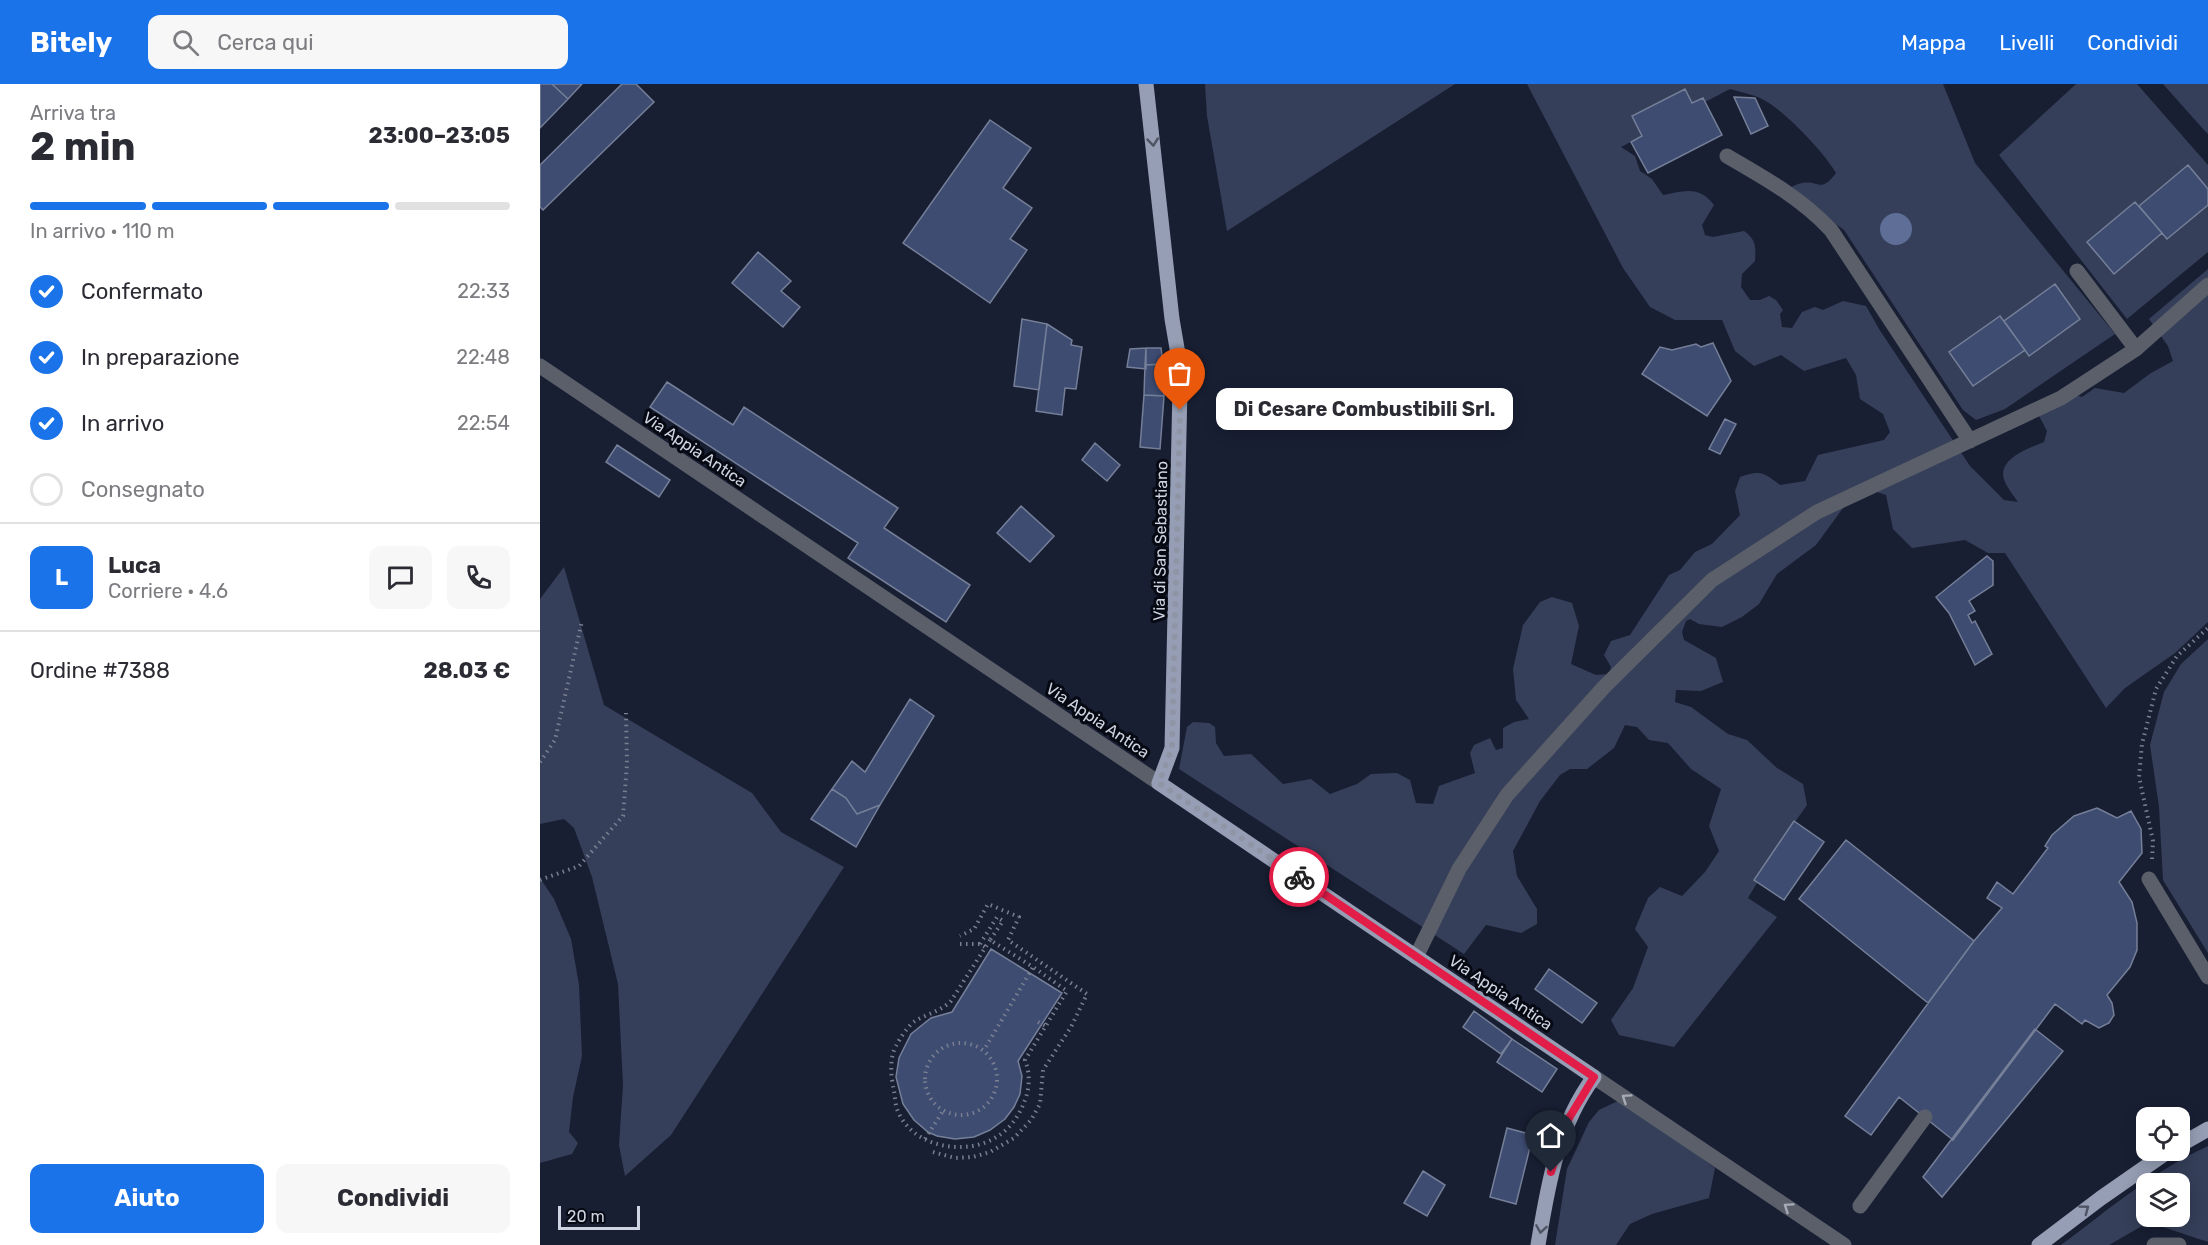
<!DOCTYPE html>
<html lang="it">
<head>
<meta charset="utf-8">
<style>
	:root { --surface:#fff; --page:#f7f7f7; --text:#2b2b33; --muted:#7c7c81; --line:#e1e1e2; --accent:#1a73e8 }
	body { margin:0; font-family:Rubik,sans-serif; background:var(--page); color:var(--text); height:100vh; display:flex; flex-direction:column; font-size:22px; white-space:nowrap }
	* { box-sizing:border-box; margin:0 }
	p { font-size:20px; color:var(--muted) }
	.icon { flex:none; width:33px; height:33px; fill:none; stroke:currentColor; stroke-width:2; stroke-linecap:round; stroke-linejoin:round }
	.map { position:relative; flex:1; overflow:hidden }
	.drawer { display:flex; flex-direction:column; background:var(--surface); width:540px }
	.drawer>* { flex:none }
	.tools { position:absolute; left:1596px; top:1023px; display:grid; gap:12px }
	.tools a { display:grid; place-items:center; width:54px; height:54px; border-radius:12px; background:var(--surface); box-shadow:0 3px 15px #0003; font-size:30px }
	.scale { position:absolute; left:18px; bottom:15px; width:82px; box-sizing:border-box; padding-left:6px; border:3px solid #cfd4e2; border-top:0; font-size:16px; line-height:21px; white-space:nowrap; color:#cfd4e2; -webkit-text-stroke:4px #060912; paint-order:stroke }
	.pin { position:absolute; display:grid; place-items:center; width:51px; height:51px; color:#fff; margin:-62px -26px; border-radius:50% 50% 50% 0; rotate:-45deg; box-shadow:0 0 6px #0007 }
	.pin .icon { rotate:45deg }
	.courier { position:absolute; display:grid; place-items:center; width:60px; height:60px; margin:-30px; border:4px solid #e11d48; border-radius:50%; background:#fff; color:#222; box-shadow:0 2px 8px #0007 }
	.bubble { position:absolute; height:42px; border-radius:12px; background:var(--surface); box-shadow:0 3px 15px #0003; font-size:20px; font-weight:700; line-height:42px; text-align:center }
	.headline em { font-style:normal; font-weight:700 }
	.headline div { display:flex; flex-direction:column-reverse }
	.headline { display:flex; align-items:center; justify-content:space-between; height:102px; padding:0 30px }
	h1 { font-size:39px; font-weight:700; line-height:45px }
	.bar { display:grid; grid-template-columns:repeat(4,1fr); gap:9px 6px; align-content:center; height:72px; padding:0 30px }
	.bar i { height:8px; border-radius:4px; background:var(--line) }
	.bar .on { background:var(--accent) }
	.bar p { grid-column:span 4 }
	.line { display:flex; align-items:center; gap:15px; padding:0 30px; border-top:2px solid var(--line) }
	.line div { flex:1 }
	.round { display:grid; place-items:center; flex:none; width:63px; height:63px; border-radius:12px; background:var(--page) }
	ol { padding:0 30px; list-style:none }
	li { display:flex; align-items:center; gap:18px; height:66px }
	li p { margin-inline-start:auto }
	li .icon { padding:6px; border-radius:50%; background:var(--accent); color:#fff; stroke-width:4 }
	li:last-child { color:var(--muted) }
	li i { width:33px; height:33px; border:3px solid var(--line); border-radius:50% }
	.action { display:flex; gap:12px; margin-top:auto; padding:12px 30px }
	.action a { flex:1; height:69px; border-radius:12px; background:var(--accent); color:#fff; font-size:24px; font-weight:700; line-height:69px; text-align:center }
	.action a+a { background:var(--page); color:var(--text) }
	header { display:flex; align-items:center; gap:36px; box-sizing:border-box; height:84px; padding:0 30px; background:var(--accent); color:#fff }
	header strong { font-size:28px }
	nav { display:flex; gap:33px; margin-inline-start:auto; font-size:21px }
	.search { width:420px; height:54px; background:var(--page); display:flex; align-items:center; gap:15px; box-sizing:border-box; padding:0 21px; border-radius:12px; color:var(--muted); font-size:22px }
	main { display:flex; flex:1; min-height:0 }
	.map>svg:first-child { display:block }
	.green { fill:#353f59; fill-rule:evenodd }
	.water { fill:#5e6e96 }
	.building { fill:#3e4c72; stroke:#757f98; stroke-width:1.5 }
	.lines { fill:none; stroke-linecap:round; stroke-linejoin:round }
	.path { stroke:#797f90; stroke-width:4; stroke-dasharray:1.5 4.5; stroke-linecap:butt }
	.minor { stroke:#5a5f6a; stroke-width:15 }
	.major { stroke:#959eb4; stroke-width:15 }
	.oneway { stroke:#4e5463 }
	.oneway2 { stroke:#a6abb8 }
	.done { stroke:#8f95a5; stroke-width:6; stroke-dasharray:0 10.8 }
	.route { stroke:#e11d48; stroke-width:8 }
	.labels { text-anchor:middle; stroke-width:6; stroke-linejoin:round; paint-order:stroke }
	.street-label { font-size:16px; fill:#cfd4e2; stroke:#060912 }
</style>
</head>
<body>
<header>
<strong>Bitely</strong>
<div class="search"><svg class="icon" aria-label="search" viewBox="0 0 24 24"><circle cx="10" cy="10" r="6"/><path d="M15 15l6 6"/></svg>Cerca qui</div>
<nav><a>Mappa</a><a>Livelli</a><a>Condividi</a></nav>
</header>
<main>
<section class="drawer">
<div class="headline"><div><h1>2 min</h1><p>Arriva tra</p></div><em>23:00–23:05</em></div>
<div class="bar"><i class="on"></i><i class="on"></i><i class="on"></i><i></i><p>In arrivo · 110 m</p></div>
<ol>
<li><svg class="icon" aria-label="check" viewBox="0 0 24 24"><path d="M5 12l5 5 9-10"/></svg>Confermato<p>22:33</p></li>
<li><svg class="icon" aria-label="check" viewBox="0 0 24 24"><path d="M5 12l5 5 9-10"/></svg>In preparazione<p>22:48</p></li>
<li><svg class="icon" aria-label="check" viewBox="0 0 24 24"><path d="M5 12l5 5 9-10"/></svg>In arrivo<p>22:54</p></li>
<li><i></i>Consegnato</li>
</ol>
<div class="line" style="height:108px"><b class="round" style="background:var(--accent);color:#fff">L</b><div><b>Luca</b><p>Corriere · 4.6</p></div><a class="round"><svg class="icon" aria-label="chat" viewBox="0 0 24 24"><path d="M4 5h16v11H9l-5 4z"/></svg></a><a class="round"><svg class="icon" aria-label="phone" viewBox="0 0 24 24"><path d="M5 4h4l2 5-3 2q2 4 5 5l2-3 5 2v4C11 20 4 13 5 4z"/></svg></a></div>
<div class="line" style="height:78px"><div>Ordine #7388</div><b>28.03 €</b></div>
<div class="action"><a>Aiuto</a><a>Condividi</a></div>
</section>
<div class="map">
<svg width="1668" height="1161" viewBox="0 0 1668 1161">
	<rect width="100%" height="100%" fill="#181f33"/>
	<path class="green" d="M 665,0 L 915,0 L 687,147 L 667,32 Z
		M 987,0 L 1403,0 L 1435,79 L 1575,250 L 1465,325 L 1436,336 L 1423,326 L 1304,146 L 1248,104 C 1252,103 1257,100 1262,99 C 1280,96 1280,110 1296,89 C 1284,68 1244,26 1222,15 C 1212,10 1200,8 1190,5 L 1165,18 L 1163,14 L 1152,19 L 1145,5 L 1092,32 L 1102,52 L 1081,63 L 1095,72 L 1100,87 L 1112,95 L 1123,111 C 1144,107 1159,101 1174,121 L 1162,141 L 1165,151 L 1173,153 L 1204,147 C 1216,155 1216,163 1215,177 L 1202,190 L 1201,203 L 1210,216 L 1220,216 L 1229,212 L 1236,216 L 1243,226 L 1240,230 L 1242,243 L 1252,244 L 1262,228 L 1275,223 L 1283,226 L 1303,217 L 1326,222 L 1339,245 L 1430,382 L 1464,416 L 1478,418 C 1474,412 1468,405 1465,398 C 1455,375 1489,364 1504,358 L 1507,347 L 1499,332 L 1524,307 L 1542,313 L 1555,304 L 1584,309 L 1611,289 L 1633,277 L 1628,262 L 1609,235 L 1668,185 L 1668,538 L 1635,569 L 1585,604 L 1566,624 L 1465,469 L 1448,469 L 1425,456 L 1372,464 L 1353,445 L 1346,411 L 1331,406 L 1306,420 L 1276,461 L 1237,490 L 1219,520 L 1202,533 L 1182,543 L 1159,540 L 1150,535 L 1146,537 L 1142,548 L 1144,556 L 1176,574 L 1183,598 L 1161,607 L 1136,606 L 1135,618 L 1151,623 L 1188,650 L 1207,656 L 1237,684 L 1263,700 L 1267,721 L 1214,796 L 1217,799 L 1208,814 L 1237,833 L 1134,963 L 1079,951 L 1071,936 L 1093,904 L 1108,863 L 1095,845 L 1108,814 L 1120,803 L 1142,812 L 1165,788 L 1179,767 L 1169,742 L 1181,705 L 1151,685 L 1128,659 L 1109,656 L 1097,643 L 1085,641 L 1074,664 L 1047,685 L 1030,685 L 1020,691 L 1000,717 L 973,767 L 977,792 L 997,825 L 997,840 L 981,849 L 946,841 L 924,870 L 639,685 L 647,643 L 653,638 L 669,639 L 675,643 L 676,659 L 684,672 L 711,670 L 743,700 L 771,695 L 790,710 L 817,700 L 831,690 L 857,689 L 870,696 L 876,719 L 893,720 L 899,702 L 935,689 L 930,669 L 934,661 L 950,654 L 956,666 L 963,664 L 963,644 L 974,638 L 989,635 L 976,616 L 973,585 L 983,541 L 1000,518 L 1012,513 L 1032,519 L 1039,542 L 1031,580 L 1056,591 L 1069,590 L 1071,583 L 1064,571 L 1071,557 L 1090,551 L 1129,491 L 1140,486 L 1155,468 L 1172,460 L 1200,431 L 1195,407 L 1200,393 C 1221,386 1223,388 1240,401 L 1265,397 L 1278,371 L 1344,356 L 1350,348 L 1343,330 L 1320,315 L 1316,291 L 1306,274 L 1264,287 L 1241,271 L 1214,282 L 1195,267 L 1182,236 L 1135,236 L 1110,223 L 1083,184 ZM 1515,200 L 1540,235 L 1489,272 L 1485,266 L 1433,302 L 1409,268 L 1460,232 L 1464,237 Z
		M 1536,0 L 1597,0 L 1668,81 L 1668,105 L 1648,82 L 1599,122 L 1595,118 L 1548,157 L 1574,190 L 1622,149 L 1628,155 L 1668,121 L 1668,168 L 1587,235 L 1459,71 Z
		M 1623,0 L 1668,0 L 1668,50 L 1664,46 Z
		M 24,483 L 64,621 L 212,709 L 241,748 L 304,783 L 131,1051 L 85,1092 L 79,1061 L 83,1001 L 78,900 L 52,793 L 34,744 L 24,735 L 0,740 L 0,515 Z
		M 1668,555 L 1668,869 L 1623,796 L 1619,723 L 1610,661 L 1624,608 L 1641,580 Z
		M 0,794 L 14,815 L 31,855 L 39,901 L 42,972 L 33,1013 L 29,1048 L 38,1059 L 32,1070 L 0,1079 Z
		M 1082,1015 L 1175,1084 L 1169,1114 L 1112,1130 L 1090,1140 L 1076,1161 L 1015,1161 L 1027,1085 L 1049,1038 L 1059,1026 Z
		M 1668,1062 L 1668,1158 L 1620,1142 L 1602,1142 L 1569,1161 L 1521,1161 C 1568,1126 1615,1086 1668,1062 ZM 1606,1100 L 1640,1100 L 1640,1132 L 1606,1132 Z"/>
	<path class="water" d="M1340 145a16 16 0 1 1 32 0a16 16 0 1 1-32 0Z"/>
	<path class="building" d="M 0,0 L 12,0 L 28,15 L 0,44 Z
		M 12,0 L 42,0 L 28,15 Z
		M 82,0 L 96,0 L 114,18 L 3,126 L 0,123 L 0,81 Z
		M 1145,5 L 1152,19 L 1163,14 L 1182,51 L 1108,89 L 1091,58 L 1102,52 L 1092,32 Z
		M 1194,13 L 1215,14 L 1228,42 L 1211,50 Z
		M 450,36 L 491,64 L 463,104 L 492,124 L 470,155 L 487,166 L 450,219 L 363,159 Z
		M 1648,81 L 1668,105 L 1668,121 L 1627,155 L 1599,122 Z
		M 1595,118 L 1622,149 L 1574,190 L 1547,158 Z
		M 218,168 L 251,197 L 241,207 L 260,223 L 243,243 L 192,199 Z
		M 1515,200 L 1540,235 L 1489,272 L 1464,237 Z
		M 1460,232 L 1485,266 L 1433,302 L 1409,268 Z
		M 482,235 L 507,240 L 499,306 L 474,302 Z
		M 507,240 L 532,256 L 531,261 L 542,263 L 536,305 L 525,304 L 522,331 L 496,327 Z
		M 1173,259 L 1191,297 L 1167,332 L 1102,290 L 1120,263 L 1132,266 L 1156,260 L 1161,263 Z
		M 606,264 L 606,285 L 587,283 L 590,265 Z
		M 606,264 L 621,264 L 623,280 L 605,281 Z
		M 623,280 L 624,312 L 604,311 L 605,281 Z
		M 127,298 L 193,341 L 204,323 L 358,424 L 344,444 L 430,501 L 406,538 L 308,474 L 318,459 L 110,323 Z
		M 604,311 L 624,312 L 620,365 L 600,363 Z
		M 1185,335 L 1196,340 L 1180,370 L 1169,365 Z
		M 555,359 L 580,381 L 567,397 L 542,376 Z
		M 77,361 L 130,396 L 119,413 L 66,378 Z
		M 481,422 L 514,452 L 490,478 L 457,449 Z
		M 1447,472 L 1453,477 L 1453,501 L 1429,517 L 1435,527 L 1428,531 L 1432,539 L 1435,537 L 1452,570 L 1435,581 L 1409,529 L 1396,513 Z
		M 370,615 L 394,632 L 340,721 L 317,730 L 306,714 L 292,705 L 312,677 L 325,688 Z
		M 292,705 L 306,714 L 317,730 L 340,721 L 316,763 L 271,735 Z
		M 1557,724 L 1577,734 L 1591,727 L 1601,745 L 1602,769 L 1579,798 L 1592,818 L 1597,839 L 1597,866 L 1590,883 L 1567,911 L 1572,919 L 1574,931 L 1569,939 L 1559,944 L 1545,936 L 1542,940 L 1515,920 L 1413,1056 L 1359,1013 L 1331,1051 L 1305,1032 L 1434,857 L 1462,824 L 1447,814 L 1457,798 L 1473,810 L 1508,764 L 1505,762 L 1512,751 L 1534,732 Z
		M 1254,737 L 1284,758 L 1244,816 L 1214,796 Z
		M 1306,756 L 1434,857 L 1388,919 L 1259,815 Z
		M 451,865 L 522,909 L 478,977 L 482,992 L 480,1010 L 474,1023 L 465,1035 L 450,1046 L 434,1053 L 415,1055 L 397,1052 L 388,1048 L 374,1036 L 363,1020 L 356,993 L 359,974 L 371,950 L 391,934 L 412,928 Z
		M 1009,885 L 1057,919 L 1042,939 L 995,905 Z
		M 934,927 L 972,955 L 961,970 L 923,943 Z
		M 1495,945 L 1523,967 L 1402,1113 L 1383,1093 Z
		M 972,955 L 1017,985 L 1002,1008 L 957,978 Z
		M 967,1044 L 993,1051 L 976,1120 L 950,1113 Z
		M 883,1087 L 905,1101 L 887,1132 L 864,1119 Z"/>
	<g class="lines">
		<path class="path" d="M 0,678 L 15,656 L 42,537
			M 1612,775 L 1613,757 L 1599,693 L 1602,660 L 1616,605 L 1637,572 L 1668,544
			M 0,796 L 39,782 L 83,732 L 87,680 L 86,629
			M 450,856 L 411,917 C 401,927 387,930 375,937 C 368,942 360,954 356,962 C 349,974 351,994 354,1007 C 355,1012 355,1019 357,1025 C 371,1064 427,1073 458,1052 C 471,1044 480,1030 485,1016 C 490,1003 490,989 485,976 L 527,907 L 493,883
			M 420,860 L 440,860 L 445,863
			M 440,860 L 457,833 L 463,837 L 450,856 L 493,883 L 444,966
			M 498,938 L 506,942
			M385 995a36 36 0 1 1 72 0a36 36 0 1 1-72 0Z
			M 385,1055 L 403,1027
			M 393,1068 L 415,1074 L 433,1073 L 450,1068 L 474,1054 L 491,1036 L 500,1020 L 503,986 L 531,943 L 547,910 L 468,856 L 479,833 L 448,820 L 434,845 L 420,852"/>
		<path class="minor" d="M 1187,72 C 1225,94 1261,114 1291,146 L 1430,357
			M 1537,187 L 1596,265
			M 0,282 L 619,699
			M 1609,795 L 1668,893
			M 876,873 L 919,785 L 967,711 L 1064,603 L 1172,496 L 1277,428 L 1521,314 L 1596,265 L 1668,201
			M 1054,993 L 1304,1161
			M 1320,1122 L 1385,1033
			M 1614,1161 L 1639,1161"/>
		<path class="major" d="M 606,0 L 632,235 L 638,270 L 640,304 L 632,664 L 619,699 L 1054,993 C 1017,1043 1008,1101 998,1161
			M 1640,1061 L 1668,1045
			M 1499,1161 L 1561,1114 L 1630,1066"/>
	</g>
	<defs><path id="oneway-chevron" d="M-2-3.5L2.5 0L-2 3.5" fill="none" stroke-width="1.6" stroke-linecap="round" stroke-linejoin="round" transform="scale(1.5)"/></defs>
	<g class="oneway">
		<use href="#oneway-chevron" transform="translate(613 58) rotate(84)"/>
		<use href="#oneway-chevron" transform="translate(1545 1125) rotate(-37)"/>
		<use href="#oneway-chevron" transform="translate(1001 1145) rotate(99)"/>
	</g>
	<g class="oneway2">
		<use href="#oneway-chevron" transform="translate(1086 1014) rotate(-146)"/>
		<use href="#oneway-chevron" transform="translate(1248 1123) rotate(-146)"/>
	</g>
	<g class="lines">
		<path class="done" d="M 640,326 L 632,664 L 619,699 L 759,793"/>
		<path class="route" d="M 759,793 L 1054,993 L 1026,1039 L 1011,1088"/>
	</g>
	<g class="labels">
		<g class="street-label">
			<text transform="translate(155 365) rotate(34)" y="6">Via Appia Antica</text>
			<text transform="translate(620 457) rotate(-89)" y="6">Via di San Sebastiano</text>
			<text transform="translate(558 636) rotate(34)" y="6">Via Appia Antica</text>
			<text transform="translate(961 908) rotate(34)" y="6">Via Appia Antica</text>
		</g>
	</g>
</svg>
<div class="tools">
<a><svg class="icon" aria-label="locate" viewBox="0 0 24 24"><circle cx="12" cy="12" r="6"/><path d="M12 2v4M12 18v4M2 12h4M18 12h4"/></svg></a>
<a><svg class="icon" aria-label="layers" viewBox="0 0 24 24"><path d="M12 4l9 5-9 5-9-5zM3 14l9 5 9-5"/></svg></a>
</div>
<div class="scale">20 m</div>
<div class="pin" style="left:640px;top:326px;background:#ea580c"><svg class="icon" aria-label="bag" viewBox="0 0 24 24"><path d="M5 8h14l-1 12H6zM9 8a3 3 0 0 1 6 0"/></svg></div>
<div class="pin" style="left:1011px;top:1088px;background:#1f2937"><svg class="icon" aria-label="home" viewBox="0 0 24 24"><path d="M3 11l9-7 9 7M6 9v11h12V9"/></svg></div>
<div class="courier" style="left:759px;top:793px"><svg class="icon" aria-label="bike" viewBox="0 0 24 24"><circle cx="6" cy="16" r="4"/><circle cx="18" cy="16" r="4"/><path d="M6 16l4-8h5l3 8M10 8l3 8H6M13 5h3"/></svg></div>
<div class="bubble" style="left:676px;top:304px;width:297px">Di Cesare Combustibili Srl.</div>
</div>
</main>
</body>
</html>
